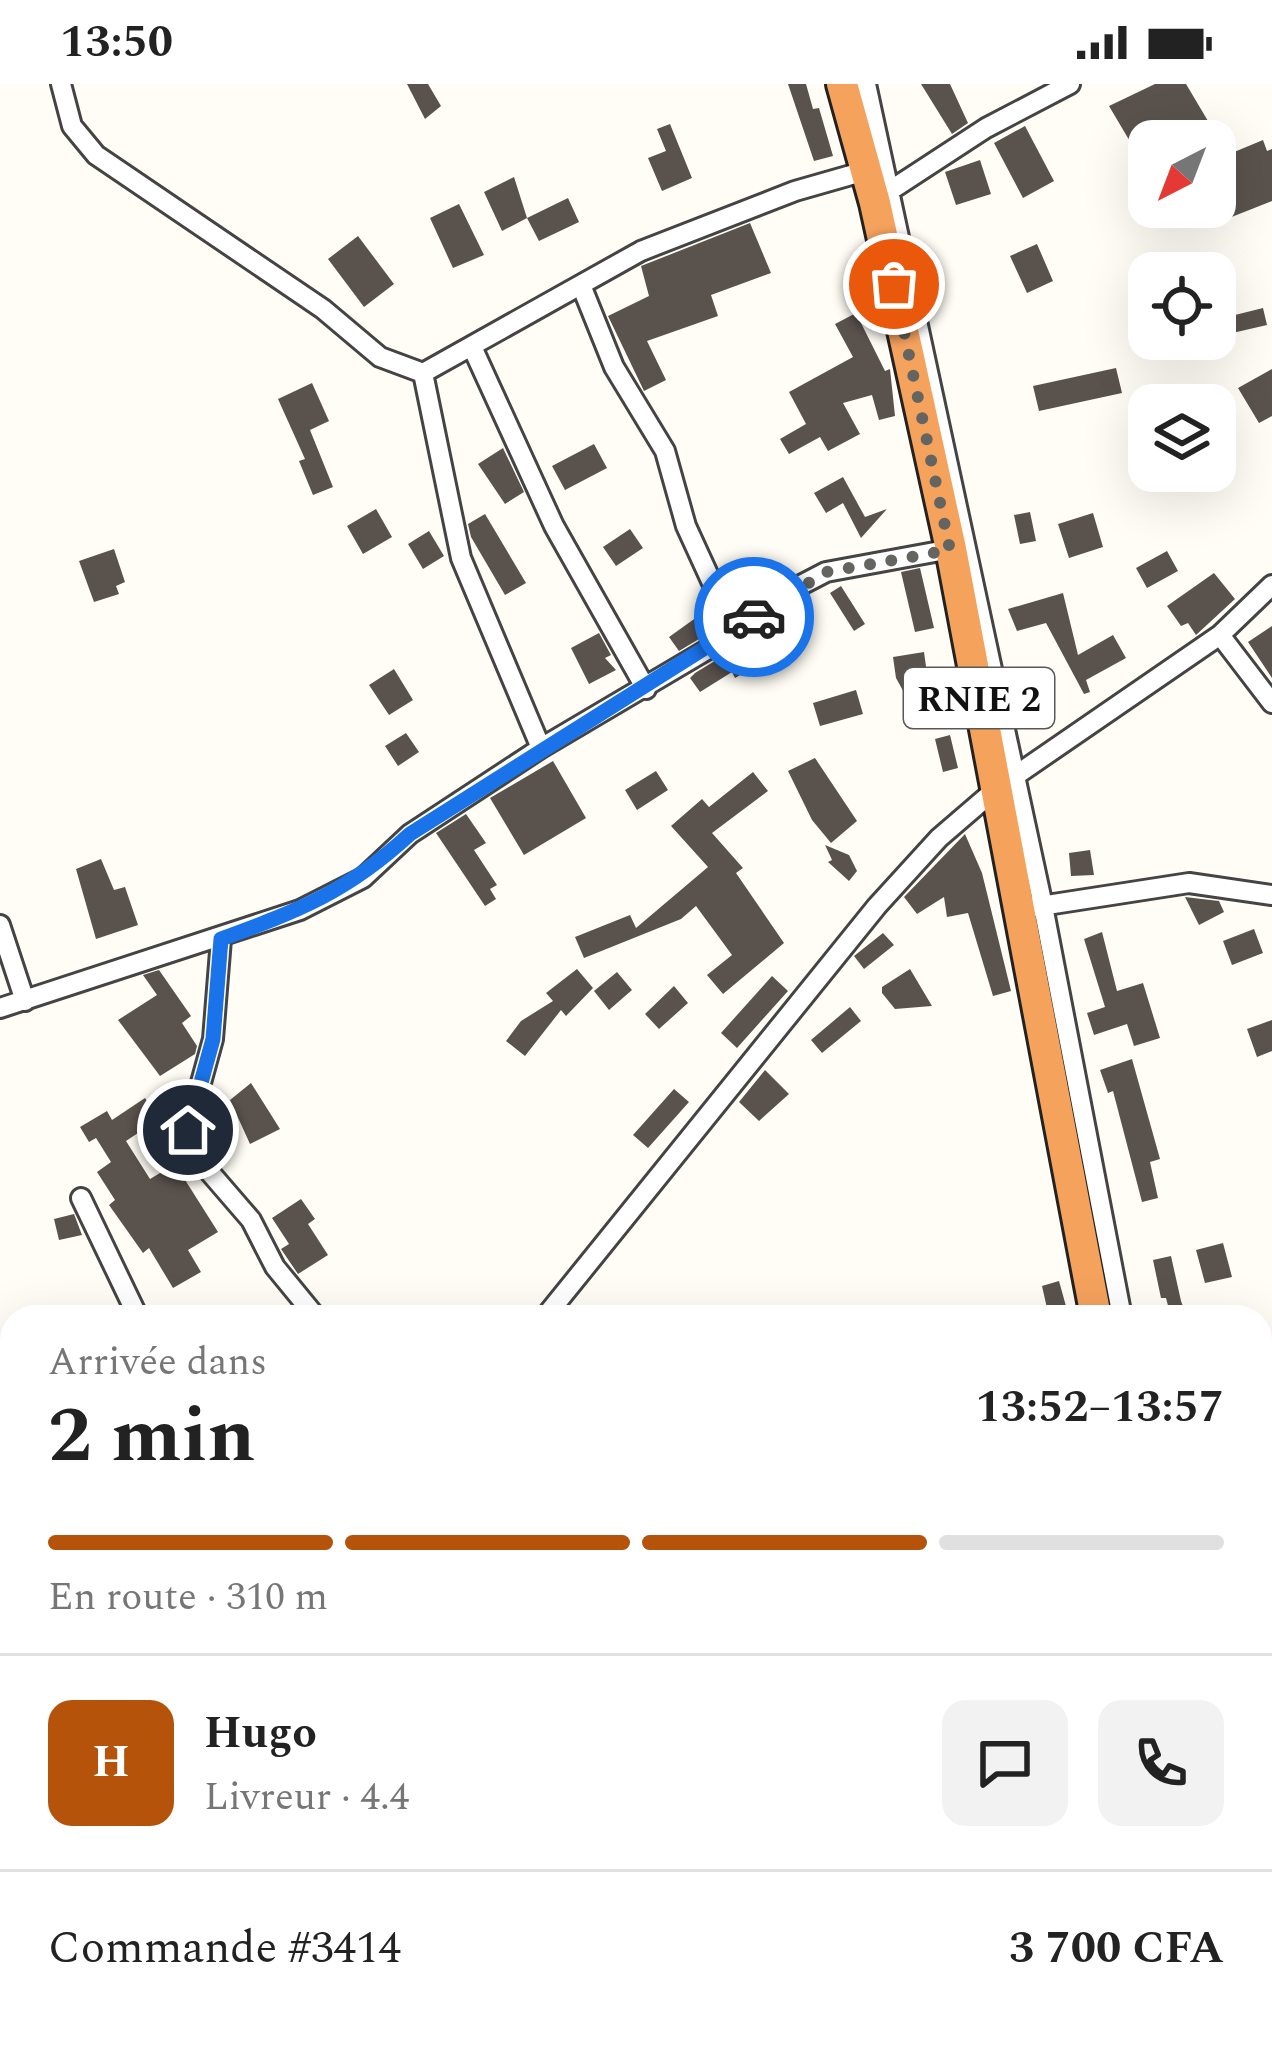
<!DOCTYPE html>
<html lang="fr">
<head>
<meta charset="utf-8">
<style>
	:root { --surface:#fff; --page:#f2f2f2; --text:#222; --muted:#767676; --line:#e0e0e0; --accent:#b45309 }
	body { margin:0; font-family:Spectral,serif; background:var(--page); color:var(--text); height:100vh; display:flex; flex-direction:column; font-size:45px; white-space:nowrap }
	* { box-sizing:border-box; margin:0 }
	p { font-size:39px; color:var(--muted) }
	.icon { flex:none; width:66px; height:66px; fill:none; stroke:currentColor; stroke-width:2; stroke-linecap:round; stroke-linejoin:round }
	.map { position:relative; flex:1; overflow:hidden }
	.panel { position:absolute; left:0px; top:1221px; width:1272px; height:744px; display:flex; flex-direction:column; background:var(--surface); border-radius:36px 36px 0 0; box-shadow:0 12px 48px #0002 }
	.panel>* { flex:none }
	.needle { width:78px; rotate:222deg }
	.controls { position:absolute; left:1128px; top:36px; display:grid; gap:24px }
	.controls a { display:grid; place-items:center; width:108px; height:108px; border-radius:24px; background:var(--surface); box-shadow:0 12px 48px #0002; font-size:60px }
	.pin { position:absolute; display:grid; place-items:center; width:102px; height:102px; color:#fff; margin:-51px; border:6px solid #fff; border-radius:50%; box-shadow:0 3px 12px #0007 }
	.courier { position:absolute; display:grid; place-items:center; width:120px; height:120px; margin:-60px; border:9px solid #1a73e8; border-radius:50%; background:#fff; color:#222; box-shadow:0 3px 15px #0007 }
	.overview em { font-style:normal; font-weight:700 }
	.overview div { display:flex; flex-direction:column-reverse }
	.overview { display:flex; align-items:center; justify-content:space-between; height:204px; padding:0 48px }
	h1 { font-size:78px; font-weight:700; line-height:90px }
	.bar { display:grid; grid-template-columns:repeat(4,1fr); gap:18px 12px; align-content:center; height:144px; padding:0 48px }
	.bar i { height:15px; border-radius:9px; background:var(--line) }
	.bar .on { background:var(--accent) }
	.bar p { grid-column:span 4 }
	.line { display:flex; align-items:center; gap:30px; padding:0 48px; border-top:3px solid var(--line) }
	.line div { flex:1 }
	.round { display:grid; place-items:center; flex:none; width:126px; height:126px; border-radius:24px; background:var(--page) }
	.status { display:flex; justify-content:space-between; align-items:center; height:84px; padding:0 60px; background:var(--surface); direction:ltr }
	.status svg { height:33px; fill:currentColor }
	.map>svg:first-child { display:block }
	.building { fill:#5a524d }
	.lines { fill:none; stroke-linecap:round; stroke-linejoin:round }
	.minor-casing { stroke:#444; stroke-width:24 }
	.highway-casing { stroke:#222; stroke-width:36 }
	.minor { stroke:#fff; stroke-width:18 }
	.highway { stroke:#f5a25d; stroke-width:30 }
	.done { stroke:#646461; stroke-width:12; stroke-dasharray:0 21.6 }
	.route { stroke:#1a73e8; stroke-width:15 }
	.labels { text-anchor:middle; stroke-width:12; stroke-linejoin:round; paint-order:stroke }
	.shield { fill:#fff; stroke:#585858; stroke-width:3 }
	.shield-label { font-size:36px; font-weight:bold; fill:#111 }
</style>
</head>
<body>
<div class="status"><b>13:50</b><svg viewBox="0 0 49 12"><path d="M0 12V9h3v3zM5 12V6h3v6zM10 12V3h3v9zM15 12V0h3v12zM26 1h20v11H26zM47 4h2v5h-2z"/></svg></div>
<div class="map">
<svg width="1272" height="1965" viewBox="0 0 1272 1965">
	<rect width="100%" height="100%" fill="#fffdf5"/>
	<path class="building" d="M 407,0 L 428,0 L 441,22 L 425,35 Z
		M 788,0 L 806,0 L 813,25 L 819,24 L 833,72 L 814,77 Z
		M 921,0 L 950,0 L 968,39 L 952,50 Z
		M 1155,0 L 1186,0 L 1208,37 L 1166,57 L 1149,57 L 1149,65 L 1138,71 L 1109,22 Z
		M 670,40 L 692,94 L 662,107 L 648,74 L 666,67 L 657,45 Z
		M 1025,42 L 1054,97 L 1023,114 L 994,59 Z
		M 1263,56 L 1267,67 L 1272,65 L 1272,117 L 1224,136 L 1215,113 L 1215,76 Z
		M 980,76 L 991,110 L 956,121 L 945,88 Z
		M 514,93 L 527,134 L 502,147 L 484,108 Z
		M 568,114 L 579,138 L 539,157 L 527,134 Z
		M 459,120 L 484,171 L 453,184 L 430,134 Z
		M 750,139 L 771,189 L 711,211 L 718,232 L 647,257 L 666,296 L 644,307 L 608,232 L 649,212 L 641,182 Z
		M 358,152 L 394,200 L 364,223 L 328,175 Z
		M 1037,160 L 1053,197 L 1027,209 L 1010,172 Z
		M 1263,224 L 1267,241 L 1215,253 L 1215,236 Z
		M 856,229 L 885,287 L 890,285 L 895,332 L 879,336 L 872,311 L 843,319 L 860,350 L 828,367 L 820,353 L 789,370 L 780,355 L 806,340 L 789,308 L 853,273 L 835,240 Z
		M 1116,284 L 1122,309 L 1039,327 L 1033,302 Z
		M 1272,285 L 1272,332 L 1259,339 L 1238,304 Z
		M 312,299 L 329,337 L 310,346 L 333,403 L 313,411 L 299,377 L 305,375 L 278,315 Z
		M 594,360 L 607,384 L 565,406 L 552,382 Z
		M 503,364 L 524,408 L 505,420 L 478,380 Z
		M 843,393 L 865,433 L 887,425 L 861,454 L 843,419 L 826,429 L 814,409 Z
		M 376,425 L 392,453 L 363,470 L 347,442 Z
		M 1030,428 L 1036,457 L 1020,460 L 1014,431 Z
		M 1093,429 L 1103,463 L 1069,474 L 1058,440 Z
		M 485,430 L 526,499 L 505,511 L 471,453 L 468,440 Z
		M 630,445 L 643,464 L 616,482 L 603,463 Z
		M 429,447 L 444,472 L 423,485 L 408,460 Z
		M 114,465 L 125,498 L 116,502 L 119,510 L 94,518 L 79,477 Z
		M 1167,467 L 1178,487 L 1147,504 L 1136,484 Z
		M 920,484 L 934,544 L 915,548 L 901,488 Z
		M 1214,489 L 1235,515 L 1196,551 L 1188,539 L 1181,542 L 1167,522 Z
		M 841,502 L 865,540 L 854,547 L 830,509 Z
		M 1063,509 L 1078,571 L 1113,551 L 1126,574 L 1086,596 L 1090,608 L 1084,610 L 1046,539 L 1017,547 L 1008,525 Z
		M 704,528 L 709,549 L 679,567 L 669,553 Z
		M 1272,542 L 1272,594 L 1248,558 Z
		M 599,549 L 611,571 L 605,574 L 616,586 L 589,600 L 571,564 Z
		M 756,552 L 764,567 L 751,574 L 756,582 L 735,594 L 732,588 L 700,608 L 690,594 L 695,589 Z
		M 924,568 L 927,590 L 916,592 L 936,629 L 917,632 L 896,594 L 893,573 Z
		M 394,585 L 413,616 L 389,631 L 369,601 Z
		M 856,606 L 863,630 L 820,642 L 813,619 Z
		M 406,649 L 419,668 L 398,682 L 385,662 Z
		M 950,651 L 958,684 L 943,688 L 935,655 Z
		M 815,674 L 857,737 L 831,759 L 812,736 L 788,687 Z
		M 553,677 L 586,734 L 524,771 L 490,714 Z
		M 656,687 L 668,706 L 637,726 L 625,706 Z
		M 753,688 L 768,707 L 712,749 L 743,784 L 736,789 L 784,859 L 723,910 L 707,891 L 732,871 L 696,822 L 681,835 L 584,874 L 575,853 L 630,831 L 636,844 L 708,783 L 671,742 L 702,715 L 709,723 Z
		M 466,730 L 486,759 L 474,766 L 497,801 L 490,805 L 496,815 L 485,822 L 436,749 Z
		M 965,750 L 982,789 L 1011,907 L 993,912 L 968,829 L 947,833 L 944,813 L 917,830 L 904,813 Z
		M 825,761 L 849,771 L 857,787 L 849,797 L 828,778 L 832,776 Z
		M 1090,766 L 1094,791 L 1071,792 L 1069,769 Z
		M 101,775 L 114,806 L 125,803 L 138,841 L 96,855 L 76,785 Z
		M 1185,813 L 1219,817 L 1224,828 L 1199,841 Z
		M 1254,845 L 1263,869 L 1232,881 L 1223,857 Z
		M 1102,848 L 1117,907 L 1143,899 L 1160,954 L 1134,962 L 1127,940 L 1094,951 L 1087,929 L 1105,923 L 1084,855 Z
		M 883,849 L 894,861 L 864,885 L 854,872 Z
		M 577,885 L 593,904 L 566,932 L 561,926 L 525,972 L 506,957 L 521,937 L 553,917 L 546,909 Z
		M 910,885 L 932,922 L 895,925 L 882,909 L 882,903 Z
		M 159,886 L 191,932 L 182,939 L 197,962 L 195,970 L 160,992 L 118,936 L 157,911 L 143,891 Z
		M 617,888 L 632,906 L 609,926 L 594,907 Z
		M 772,892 L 788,907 L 737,964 L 721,949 Z
		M 674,902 L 688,919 L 659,945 L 645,930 Z
		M 850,923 L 861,937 L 822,969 L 811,956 Z
		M 1272,936 L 1272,967 L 1257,973 L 1247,945 Z
		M 1132,975 L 1160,1075 L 1150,1078 L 1158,1114 L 1142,1118 L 1113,1007 L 1108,1009 L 1100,986 Z
		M 765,986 L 789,1010 L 759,1037 L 739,1018 Z
		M 251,999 L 280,1045 L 250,1060 L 230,1016 Z
		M 674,1005 L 689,1018 L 648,1064 L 633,1051 Z
		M 145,1014 L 159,1035 L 126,1057 L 150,1095 L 175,1080 L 218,1148 L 188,1166 L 201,1188 L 173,1204 L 149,1164 L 143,1169 L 109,1121 L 115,1116 L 97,1088 L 111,1078 L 96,1054 L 89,1058 L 80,1043 L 107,1027 L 112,1036 Z
		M 301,1115 L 315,1135 L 308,1140 L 328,1171 L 298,1190 L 281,1165 L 289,1160 L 272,1134 Z
		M 74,1130 L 82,1151 L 59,1156 L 54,1135 Z
		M 1223,1159 L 1232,1193 L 1205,1199 L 1196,1166 Z
		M 1171,1172 L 1181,1217 L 1187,1233 L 1171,1233 L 1166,1214 L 1161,1214 L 1153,1176 Z
		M 1059,1197 L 1069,1233 L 1049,1233 L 1042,1202 Z"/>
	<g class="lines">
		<defs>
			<path id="minor" d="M 61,0 L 72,42 L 96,71 L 323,225 L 380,273 L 423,289 L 641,167 L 795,107 L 865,87
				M 866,0 L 1043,822 L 1122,1233
				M 888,108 L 986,44 L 1070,0
				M 581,201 L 614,283 L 665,367 L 686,442 L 724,525 L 722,557
				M 473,265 L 554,442 L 646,605
				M 423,289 L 461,474 L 541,664
				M 1220,551 L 1272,619
				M 1034,823 L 1189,799 L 1272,811
				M 0,841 L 25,917
				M 221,855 L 213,955 L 188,1046 L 194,1070 L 251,1136 L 275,1183 L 316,1233
				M 0,924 L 300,826 L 363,794 L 410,750 L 541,664 L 722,557 L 801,501 L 826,488 L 951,465
				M 81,1114 L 138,1233
				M 545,1233 L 877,822 L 939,754 L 996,705 L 1220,551 L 1272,501
				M 0,1362 L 12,1352
				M 1260,1389 L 1272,1399
				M 0,1817 L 12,1810
				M 1260,1902 L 1272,1940
				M 189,1965 L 214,1953"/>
			<path id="highway" d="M 842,0 L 875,119 L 951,465 L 1096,1233
				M 1250,1953 L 1254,1965"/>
		</defs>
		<use href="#minor" class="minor-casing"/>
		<use href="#highway" class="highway-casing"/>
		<use href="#minor" class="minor"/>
		<use href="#highway" class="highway"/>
	</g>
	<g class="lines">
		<path class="done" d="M 754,533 L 826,488 L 950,466 L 894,200"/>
		<path class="route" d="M 188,1046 L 213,955 L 221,855 C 300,826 347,808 410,750 L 754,533"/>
	</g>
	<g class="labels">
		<rect class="shield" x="904" y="584" width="150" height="60" rx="9"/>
		<g class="shield-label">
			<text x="979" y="627">RNIE 2</text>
		</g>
	</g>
</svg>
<div class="controls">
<a><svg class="needle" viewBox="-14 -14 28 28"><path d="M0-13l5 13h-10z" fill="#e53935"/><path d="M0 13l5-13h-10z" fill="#767676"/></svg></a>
<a><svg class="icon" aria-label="locate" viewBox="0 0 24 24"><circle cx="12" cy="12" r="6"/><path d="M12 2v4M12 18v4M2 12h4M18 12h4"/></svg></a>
<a><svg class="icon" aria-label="layers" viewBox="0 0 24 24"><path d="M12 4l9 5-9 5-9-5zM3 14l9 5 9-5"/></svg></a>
</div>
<div class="pin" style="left:894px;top:200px;background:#ea580c"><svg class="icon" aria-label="bag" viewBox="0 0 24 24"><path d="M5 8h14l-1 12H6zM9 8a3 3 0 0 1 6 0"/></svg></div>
<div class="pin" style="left:188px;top:1046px;background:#1f2937"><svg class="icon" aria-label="home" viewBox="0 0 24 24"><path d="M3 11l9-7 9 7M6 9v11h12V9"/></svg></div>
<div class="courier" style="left:754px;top:533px"><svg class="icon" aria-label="car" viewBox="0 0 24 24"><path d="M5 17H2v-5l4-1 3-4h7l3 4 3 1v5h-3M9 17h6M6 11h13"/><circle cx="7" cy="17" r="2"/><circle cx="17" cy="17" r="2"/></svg></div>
<section class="panel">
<div class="overview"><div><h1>2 min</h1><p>Arrivée dans</p></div><em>13:52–13:57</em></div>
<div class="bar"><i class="on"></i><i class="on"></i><i class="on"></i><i></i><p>En route · 310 m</p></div>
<div class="line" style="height:216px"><b class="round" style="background:var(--accent);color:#fff">H</b><div><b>Hugo</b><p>Livreur · 4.4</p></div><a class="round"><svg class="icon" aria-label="chat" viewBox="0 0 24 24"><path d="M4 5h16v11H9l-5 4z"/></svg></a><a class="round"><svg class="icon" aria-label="phone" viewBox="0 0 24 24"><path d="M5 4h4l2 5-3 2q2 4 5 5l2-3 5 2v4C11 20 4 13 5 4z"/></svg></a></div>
<div class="line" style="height:156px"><div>Commande #3414</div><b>3 700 CFA</b></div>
</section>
</div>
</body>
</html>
